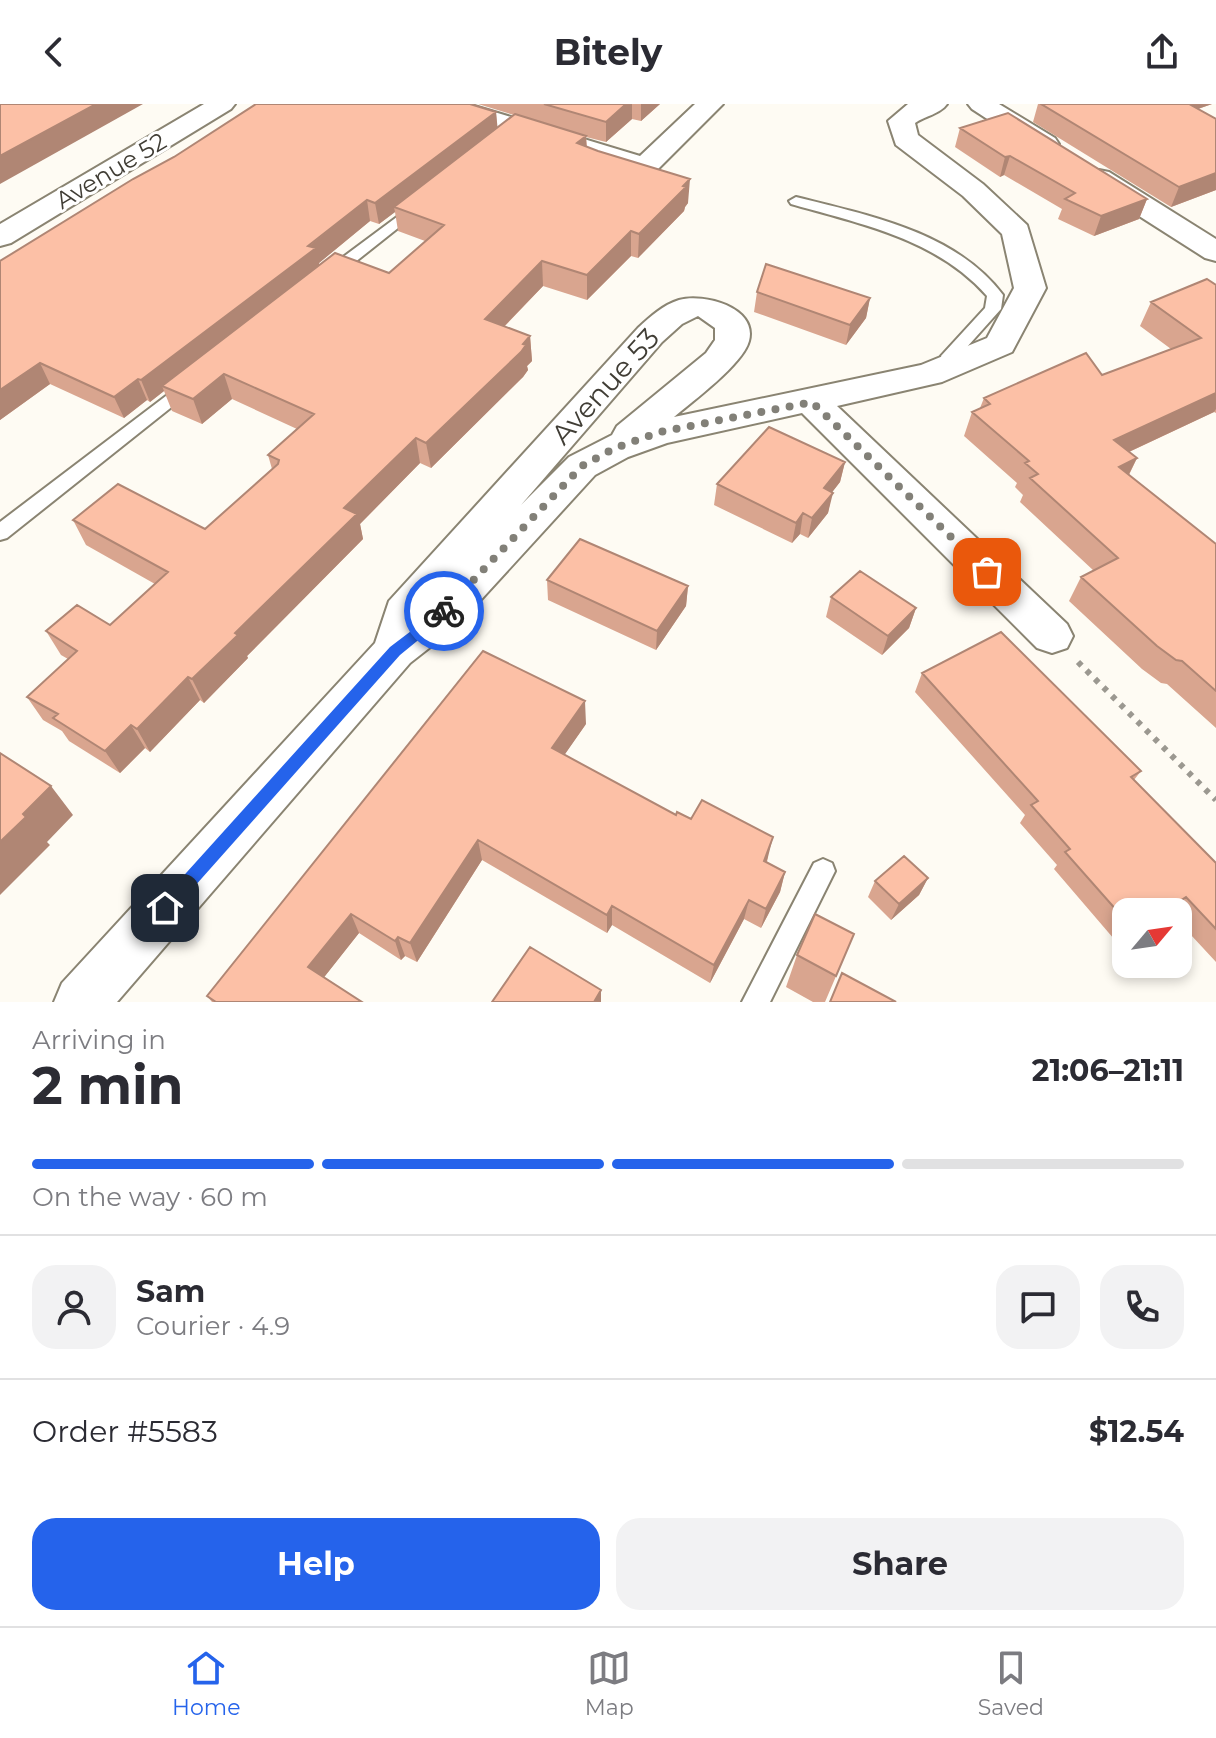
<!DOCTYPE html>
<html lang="en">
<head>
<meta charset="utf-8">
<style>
	:root { --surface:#fff; --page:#f2f2f3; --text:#2b2b33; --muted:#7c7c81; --line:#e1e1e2; --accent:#2563eb }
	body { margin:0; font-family:Montserrat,sans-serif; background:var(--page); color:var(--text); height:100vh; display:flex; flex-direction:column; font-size:30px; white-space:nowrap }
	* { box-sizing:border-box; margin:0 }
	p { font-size:26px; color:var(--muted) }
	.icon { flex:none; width:44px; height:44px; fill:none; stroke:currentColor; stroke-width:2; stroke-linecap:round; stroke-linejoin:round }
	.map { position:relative; height:898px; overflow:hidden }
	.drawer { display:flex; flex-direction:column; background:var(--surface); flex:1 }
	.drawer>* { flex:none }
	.needle { width:52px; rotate:61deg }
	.buttons { position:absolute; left:1112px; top:794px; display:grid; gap:16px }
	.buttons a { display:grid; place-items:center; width:80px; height:80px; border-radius:16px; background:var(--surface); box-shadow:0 4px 12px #0003; font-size:40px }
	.pin { position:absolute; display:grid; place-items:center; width:68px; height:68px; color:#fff; margin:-34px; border-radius:16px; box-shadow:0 4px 12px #0006 }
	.courier { position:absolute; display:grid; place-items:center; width:80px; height:80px; margin:-40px; border:6px solid #2563eb; border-radius:50%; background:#fff; color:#222; box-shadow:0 2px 10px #0007 }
	.headline em { font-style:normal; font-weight:700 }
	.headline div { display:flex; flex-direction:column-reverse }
	.headline { display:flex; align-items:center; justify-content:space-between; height:136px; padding:0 32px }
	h1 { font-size:52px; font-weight:700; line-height:60px }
	.bar { display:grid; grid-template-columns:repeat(4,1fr); gap:12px 8px; align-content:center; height:96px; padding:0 32px }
	.bar i { height:10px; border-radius:6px; background:var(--line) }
	.bar .current { background:var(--accent) }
	.bar p { grid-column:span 4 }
	.line { display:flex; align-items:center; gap:20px; padding:0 32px; border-top:2px solid var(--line) }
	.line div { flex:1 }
	.round { display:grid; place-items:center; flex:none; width:84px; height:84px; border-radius:24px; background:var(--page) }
	.primary-button { display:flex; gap:16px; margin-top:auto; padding:16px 32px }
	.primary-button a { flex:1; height:92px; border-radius:24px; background:var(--accent); color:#fff; font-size:32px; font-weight:700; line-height:92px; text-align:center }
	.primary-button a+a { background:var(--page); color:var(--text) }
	header { display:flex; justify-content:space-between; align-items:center; height:104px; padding:0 32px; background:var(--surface); font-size:36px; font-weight:700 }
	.menu { display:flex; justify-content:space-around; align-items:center; height:112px; border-top:2px solid var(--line); background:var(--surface); font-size:22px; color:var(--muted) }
	.menu a { display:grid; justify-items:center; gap:4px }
	.menu .current { color:var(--accent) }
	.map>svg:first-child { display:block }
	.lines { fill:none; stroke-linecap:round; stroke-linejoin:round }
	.service-casing { stroke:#8a8472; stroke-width:4 }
	.minor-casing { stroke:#8a8472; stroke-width:4 }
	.path { stroke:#9b9890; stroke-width:6; stroke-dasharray:5 7; stroke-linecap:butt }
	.service { fill:#fff; fill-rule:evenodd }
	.minor { fill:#fff; fill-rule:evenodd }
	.wall { fill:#d9a58f; fill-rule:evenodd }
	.shaded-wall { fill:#b08674 }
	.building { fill:#fcc0a6; stroke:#b08674; stroke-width:2 }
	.route { fill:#2563eb }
	.done { stroke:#828078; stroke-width:8; stroke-dasharray:0 14.4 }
	.labels { text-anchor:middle; stroke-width:6; stroke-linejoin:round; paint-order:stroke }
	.far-street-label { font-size:24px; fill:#403d35; stroke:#fff }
	.street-label { font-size:28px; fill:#403d35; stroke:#fff }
</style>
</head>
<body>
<header><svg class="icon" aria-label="back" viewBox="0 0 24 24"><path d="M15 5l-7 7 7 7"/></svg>Bitely<svg class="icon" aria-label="share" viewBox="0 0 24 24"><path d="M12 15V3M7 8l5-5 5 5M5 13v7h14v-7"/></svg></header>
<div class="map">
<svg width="1216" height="898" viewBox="0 0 1216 898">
	<rect width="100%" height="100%" fill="#fefbf3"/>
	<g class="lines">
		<defs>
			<path id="service" d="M 796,93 C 868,111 956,128 1003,191 L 1001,205 L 958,253 L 957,265 L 945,265 L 941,252 L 985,204 L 987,192 C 937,135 861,120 791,100 L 789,97 Z
				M 417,98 L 422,99 L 422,105 L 335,174 L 323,174 L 323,168 Z
				M 187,276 L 193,278 L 196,282 L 193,286 L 7,434 L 0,436 L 0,418 Z
				M 823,755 L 832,759 L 835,767 L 770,898 L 742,898 L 814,759 Z"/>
			<path id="minor" d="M 204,0 L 235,0 L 231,5 L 11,139 L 0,142 L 0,120 Z
				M 428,0 L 468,0 L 640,52 L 695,0 L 723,0 L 655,68 L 645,70 L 432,5 Z
				M 908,0 L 947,0 C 940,10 925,12 915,19 L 918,31 L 983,80 L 1027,121 L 1046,184 L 1012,248 L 942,278 L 837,302 L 1067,520 L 1073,532 L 1067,544 L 1052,549 L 1037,544 L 802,309 L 667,339 L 628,353 L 595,371 L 456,523 L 410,559 L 117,898 L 54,898 L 62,879 L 375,539 L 389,497 L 638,224 C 651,212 663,201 679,196 C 703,189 758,203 749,237 C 743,260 693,297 674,313 L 921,261 L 987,234 L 1014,184 L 1002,130 L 963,92 L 896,41 L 888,17 ZM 698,212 L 715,224 L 715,236 L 706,249 L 617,322 L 612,331 L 569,353 L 521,401 L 662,238 L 682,220 Z
				M 968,0 L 999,0 L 1055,34 L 1059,40 L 1055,46 L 1035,46 L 972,5 Z
				M 1099,66 L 1109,68 L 1216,135 L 1216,157 L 1205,154 L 1089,80 L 1085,74 L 1089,68 Z"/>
		</defs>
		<use href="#service" class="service-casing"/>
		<use href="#minor" class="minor-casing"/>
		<path class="path" d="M 1078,558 L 1216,696"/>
		<use href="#service" class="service"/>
		<use href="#minor" class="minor"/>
	</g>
	<path class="wall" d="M 478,0 L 660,0 L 641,17 L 632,15 L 606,38 L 586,33 L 587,43 L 688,99 L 685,103 L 684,107 L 638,154 L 631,152 L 587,196 L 543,182 L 504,223 L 530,232 L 532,257 L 527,262 L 528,266 L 523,273 L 431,364 L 420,359 L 360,420 L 363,435 L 247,552 L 248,554 L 204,599 L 200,596 L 150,648 L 145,644 L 120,669 L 69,637 L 62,627 L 43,616 L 27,593 L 68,555 L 61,551 L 46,527 L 110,521 L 155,480 L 86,441 L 73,416 L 205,425 L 272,365 L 268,351 L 297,325 L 232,295 L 202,320 L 172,307 L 164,287 L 150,298 L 147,296 L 124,314 L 50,280 L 0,316 L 0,157 L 496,8 L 497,24 L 514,11 ZM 395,108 L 398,127 L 425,137 L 389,169 L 319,161 L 319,159 L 370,117 L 379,120 Z
		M 1038,0 L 1212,0 L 1198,5 L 1216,15 L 1216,86 L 1171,103 L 1033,18 Z
		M 960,24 L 1147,95 L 1139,115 L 1094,132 L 1058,115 L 1062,105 L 1004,71 L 1000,73 L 955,43 Z
		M 1216,181 L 1216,309 L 1214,308 L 1129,348 L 1137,354 L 1129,371 L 1216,440 L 1216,624 L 1167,580 L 1161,579 L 1142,565 L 1069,497 L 1081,473 L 1094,467 L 1020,398 L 1023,391 L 1015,383 L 1017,379 L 964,332 L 972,308 L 980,304 L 984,294 L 1102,271 L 1171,245 L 1140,222 L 1151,198 Z
		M 757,188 L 870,194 L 866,214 L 846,241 L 754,208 Z
		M 845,358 L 840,378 L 832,388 L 828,409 L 808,434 L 800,430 L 792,439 L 714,401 L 717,380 Z
		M 547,476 L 688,482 L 686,502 L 656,546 L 548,496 Z
		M 831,493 L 916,504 L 909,524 L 882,551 L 826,513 Z
		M 922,569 L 1141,667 L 1134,676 L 1216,759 L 1216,858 L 1178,817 L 1178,808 L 1126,808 L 1126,839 L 1120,842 L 1054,765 L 1057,761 L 1020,719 L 1025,711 L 915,588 Z
		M 586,620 L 564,651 L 676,711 L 768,753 L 767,758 L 785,768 L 780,788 L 761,824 L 744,815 L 710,879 L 612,821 L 607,829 L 482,756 L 417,858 L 405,852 L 401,856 L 359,829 L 324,873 L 362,898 L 212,898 L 207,892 Z
		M 928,774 L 919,791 L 891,816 L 868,793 L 875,777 Z
		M 854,830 L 825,898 L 813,898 L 786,883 L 797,851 Z"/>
	<path class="shaded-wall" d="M 96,0 L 143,0 L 0,80 L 0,52 Z
		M 626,0 L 632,0 L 632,15 L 606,38 L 606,18 Z
		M 641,0 L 660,0 L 641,17 Z
		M 1177,0 L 1212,0 L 1172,14 Z
		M 496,8 L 498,28 L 394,103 L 395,108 L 379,120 L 375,99 Z
		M 586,32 L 587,55 L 577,39 Z
		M 1010,52 L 1004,71 L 1000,73 L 1005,53 Z
		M 1216,69 L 1216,86 L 1171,103 L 1179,83 Z
		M 690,75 L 688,99 L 685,103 L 684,107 L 638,154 L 639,130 Z
		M 1147,95 L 1139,115 L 1094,132 L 1101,112 Z
		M 367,96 L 370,117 L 319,159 L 320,166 L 162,282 L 164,287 L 150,298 L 141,276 Z
		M 631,127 L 631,152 L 587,196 L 587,171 Z
		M 542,157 L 543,182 L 487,240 L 485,215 Z
		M 870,194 L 866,214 L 846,241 L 850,221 Z
		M 530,232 L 532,257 L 527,262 L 528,266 L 523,273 L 431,364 L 426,339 Z
		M 40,259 L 50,280 L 0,316 L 0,286 Z
		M 224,270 L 232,295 L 202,320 L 193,295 Z
		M 138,275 L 147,296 L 124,314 L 114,293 Z
		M 1216,289 L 1216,305 L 1214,308 L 1103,360 L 1114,336 Z
		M 416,334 L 420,359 L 360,420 L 363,435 L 247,552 L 248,554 L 204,599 L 192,575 L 235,529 L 344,404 Z
		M 1137,354 L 1125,378 L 1119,363 Z
		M 845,358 L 840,378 L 820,404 L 833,389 L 828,409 L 808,434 L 812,414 L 824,384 Z
		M 803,409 L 800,430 L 792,439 L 796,419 Z
		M 688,482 L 686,502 L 656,546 L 657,527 Z
		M 916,504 L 909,524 L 882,551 L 888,532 Z
		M 188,573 L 200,596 L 150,648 L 137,625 Z
		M 585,597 L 586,620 L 554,666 L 552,644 Z
		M 131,621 L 145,644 L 120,669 L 105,647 Z
		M 51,682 L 73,711 L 47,738 L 50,741 L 0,791 L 0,738 L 23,710 Z
		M 773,733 L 768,753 L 760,777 L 764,757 Z
		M 478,736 L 482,756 L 417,858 L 410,839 Z
		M 785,768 L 780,788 L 761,824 L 766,805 Z
		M 928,774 L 919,791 L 891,816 L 899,800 Z
		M 1186,793 L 1172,808 L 1163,808 Z
		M 749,796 L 744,815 L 710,879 L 714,861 Z
		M 612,802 L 612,821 L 607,829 L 607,811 Z
		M 351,810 L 359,829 L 318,881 L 308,863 Z
		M 398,833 L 405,852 L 401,856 L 395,837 Z
		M 601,886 L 601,898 L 594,898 Z"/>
	<path class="building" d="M 0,0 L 96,0 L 0,52 Z
		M 256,0 L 470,0 L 496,8 L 375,99 L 367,96 L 308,142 L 316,144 L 141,276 L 138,275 L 114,293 L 40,259 L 0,286 L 0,157 L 133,75 L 174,53 Z
		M 544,0 L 626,0 L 606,18 Z
		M 1041,0 L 1189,0 L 1216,15 L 1216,69 L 1179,83 Z
		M 1008,9 L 1147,95 L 1101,112 L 1065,95 L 1075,89 L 1010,52 L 1005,53 L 960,24 Z
		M 515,10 L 586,32 L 577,39 L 598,47 L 690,75 L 683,82 L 686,83 L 639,130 L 631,127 L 587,171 L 542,157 L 485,215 L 530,232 L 523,240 L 526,241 L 521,248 L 426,339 L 416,334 L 344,404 L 357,410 L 235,529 L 238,531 L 192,575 L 188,573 L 137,625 L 131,621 L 105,647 L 53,614 L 58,610 L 27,593 L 77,547 L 46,527 L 77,501 L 110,521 L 168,468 L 73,416 L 118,380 L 205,425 L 278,360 L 279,356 L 268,351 L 314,310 L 224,270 L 193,295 L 162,282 L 335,149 L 389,169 L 444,121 L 394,103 Z
		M 766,160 L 870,194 L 850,221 L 757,188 Z
		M 1207,175 L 1216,181 L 1216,289 L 1114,336 L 1137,354 L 1119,363 L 1216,440 L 1216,587 L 1182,557 L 1176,556 L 1157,542 L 1081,473 L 1118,454 L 1030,374 L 1038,370 L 1025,359 L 1029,357 L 972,308 L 990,300 L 984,294 L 1086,249 L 1102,271 L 1201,234 L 1151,198 Z
		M 769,323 L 845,358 L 824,384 L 833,389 L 812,414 L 803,409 L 796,419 L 717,380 Z
		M 580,435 L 688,482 L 657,527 L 547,476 Z
		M 860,467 L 916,504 L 888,532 L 831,493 Z
		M 1001,528 L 1141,667 L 1131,673 L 1216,759 L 1216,825 L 1186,793 L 1163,808 L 1126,808 L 1126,817 L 1065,748 L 1070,745 L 1031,701 L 1038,697 L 922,569 Z
		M 483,547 L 585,597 L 552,644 L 676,711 L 677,708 L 691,715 L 702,696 L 773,733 L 764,757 L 785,768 L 766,805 L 749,796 L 714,861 L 612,802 L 607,811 L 478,736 L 410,839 L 398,833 L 395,837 L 351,810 L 308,863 L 362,898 L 216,898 L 207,892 Z
		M 0,649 L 51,682 L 23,710 L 26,713 L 0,738 Z
		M 904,752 L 928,774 L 899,800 L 875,777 Z
		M 815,810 L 854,830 L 836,872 L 797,851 Z
		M 530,843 L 601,886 L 594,898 L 492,898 Z
		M 842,869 L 896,898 L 830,898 Z"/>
	<path class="route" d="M 444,502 L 451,507 L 449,511 L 400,551 L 170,810 L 159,810 L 156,804 L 159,799 L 390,543 Z"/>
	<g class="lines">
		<path class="done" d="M 444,507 L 582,362 L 615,344 L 660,328 L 812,298 L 987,468"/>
	</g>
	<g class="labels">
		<g class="far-street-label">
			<text transform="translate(111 67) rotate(-31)" y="8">Avenue 52</text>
		</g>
		<g class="street-label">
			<text transform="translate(605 282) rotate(-48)" y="10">Avenue 53</text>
		</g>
	</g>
</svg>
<div class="buttons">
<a><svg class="needle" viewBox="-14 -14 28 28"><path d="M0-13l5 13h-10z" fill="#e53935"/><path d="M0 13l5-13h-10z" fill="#7c7c81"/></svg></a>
</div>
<div class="pin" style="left:987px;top:468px;background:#ea580c"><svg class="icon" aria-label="bag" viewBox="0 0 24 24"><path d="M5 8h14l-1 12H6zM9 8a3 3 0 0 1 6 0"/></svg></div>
<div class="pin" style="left:165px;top:804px;background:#1f2937"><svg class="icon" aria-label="home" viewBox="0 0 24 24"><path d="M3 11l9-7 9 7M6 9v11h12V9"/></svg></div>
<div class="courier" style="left:444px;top:507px"><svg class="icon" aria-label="bike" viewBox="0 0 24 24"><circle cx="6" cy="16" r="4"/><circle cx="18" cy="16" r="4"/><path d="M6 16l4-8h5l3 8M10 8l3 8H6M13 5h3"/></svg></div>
</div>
<section class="drawer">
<div class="headline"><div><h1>2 min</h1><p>Arriving in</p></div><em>21:06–21:11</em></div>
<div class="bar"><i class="current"></i><i class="current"></i><i class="current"></i><i></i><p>On the way · 60 m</p></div>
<div class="line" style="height:144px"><a class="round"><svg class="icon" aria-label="person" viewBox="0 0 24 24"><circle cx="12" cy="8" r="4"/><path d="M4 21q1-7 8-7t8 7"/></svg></a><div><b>Sam</b><p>Courier · 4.9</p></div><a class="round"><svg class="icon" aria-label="chat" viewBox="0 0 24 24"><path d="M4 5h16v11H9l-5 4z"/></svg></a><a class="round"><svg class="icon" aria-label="phone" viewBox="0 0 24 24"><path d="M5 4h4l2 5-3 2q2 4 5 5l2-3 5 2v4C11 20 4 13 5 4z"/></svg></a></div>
<div class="line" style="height:104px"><div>Order #5583</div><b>$12.54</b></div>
<div class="primary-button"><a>Help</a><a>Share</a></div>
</section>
<nav class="menu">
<a class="current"><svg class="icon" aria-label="home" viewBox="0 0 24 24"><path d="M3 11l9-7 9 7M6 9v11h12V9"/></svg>Home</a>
<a><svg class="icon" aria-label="map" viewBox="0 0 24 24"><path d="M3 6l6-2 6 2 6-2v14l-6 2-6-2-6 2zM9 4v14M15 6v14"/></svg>Map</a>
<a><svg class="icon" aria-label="saved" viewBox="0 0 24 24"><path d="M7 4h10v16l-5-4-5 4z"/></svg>Saved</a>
</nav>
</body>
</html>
